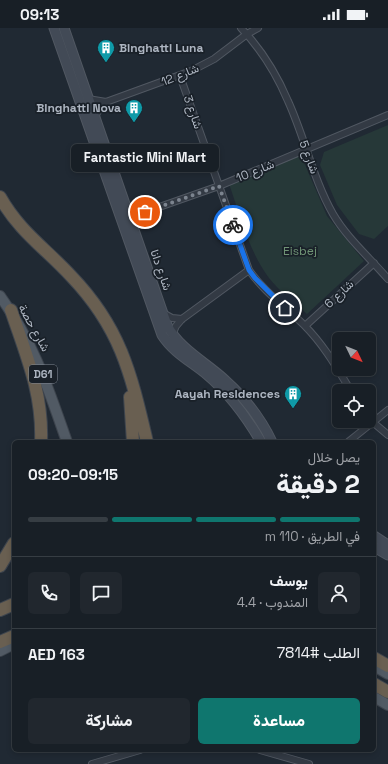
<!DOCTYPE html>
<html lang="ar">
<head>
<meta charset="utf-8">
<style>
	:root { --surface:#181f26; --page:#21272e; --text:#f1f3f6; --muted:#9fa2a7; --line:#363d43; --accent:#0f766e }
	body { margin:0; font-family:"Space Grotesk",Vazirmatn,sans-serif; background:var(--page); color:var(--text); direction:rtl; height:100vh; display:flex; flex-direction:column; font-size:15px; white-space:nowrap }
	* { box-sizing:border-box; margin:0 }
	p { font-size:13px; color:var(--muted) }
	.icon { flex:none; width:22px; height:22px; fill:none; stroke:currentColor; stroke-width:2; stroke-linecap:round; stroke-linejoin:round }
	.map { position:relative; flex:1; overflow:hidden; direction:ltr }
	.side { position:absolute; left:12px; top:412px; width:364px; height:312px; display:flex; flex-direction:column; background:var(--surface); border-radius:6px; box-shadow:0 2px 6px #0003,0 0 0 1px var(--line); direction:rtl }
	.side>* { flex:none }
	.needle { width:26px; rotate:133deg }
	.fabs { position:absolute; left:332px; top:304px; display:grid; gap:8px }
	.fabs a { display:grid; place-items:center; width:44px; height:44px; border-radius:6px; background:var(--surface); box-shadow:0 2px 6px #0003,0 0 0 1px var(--line); font-size:20px }
	.pin { position:absolute; display:grid; place-items:center; width:34px; height:34px; color:#fff; margin:-17px; border:2px solid #fff; border-radius:50%; box-shadow:0 1px 4px #0007 }
	.courier { position:absolute; display:grid; place-items:center; width:40px; height:40px; margin:-20px; border:3px solid #1a73e8; border-radius:50%; background:#fff; color:#222; box-shadow:0 1px 5px #0007 }
	.bubble { position:absolute; height:28px; border-radius:6px; background:var(--surface); box-shadow:0 2px 6px #0003,0 0 0 1px var(--line); font-size:13px; font-weight:800; line-height:28px; text-align:center; direction:rtl }
	.overview em { font-style:normal; font-weight:800 }
	.overview div { display:flex; flex-direction:column-reverse }
	.overview { display:flex; align-items:center; justify-content:space-between; height:68px; padding:0 16px }
	h1 { font-size:26px; font-weight:800; line-height:30px }
	.bar { display:grid; grid-template-columns:repeat(4,1fr); gap:6px 4px; align-content:center; height:48px; padding:0 16px }
	.bar i { height:5px; border-radius:3px; background:var(--line) }
	.bar .active { background:var(--accent) }
	.bar p { grid-column:span 4 }
	.line { display:flex; align-items:center; gap:10px; padding:0 16px; border-top:1px solid var(--line) }
	.line div { flex:1 }
	.round { display:grid; place-items:center; flex:none; width:42px; height:42px; border-radius:6px; background:var(--page) }
	.primary-button { display:flex; gap:8px; margin-top:auto; padding:8px 16px }
	.primary-button a { flex:1; height:46px; border-radius:6px; background:var(--accent); color:#fff; font-size:16px; font-weight:800; line-height:46px; text-align:center }
	.primary-button a+a { background:var(--page); color:var(--text) }
	.status { display:flex; justify-content:space-between; align-items:center; height:28px; padding:0 20px; background:var(--surface); direction:ltr }
	.status svg { height:11px; fill:currentColor }
	.map>svg:first-child { display:block }
	.green { fill:#263838 }
	.lines { fill:none; stroke-linecap:round; stroke-linejoin:round }
	.street-casing { stroke:#515862; stroke-width:8 }
	.secondary-casing { stroke:#515862; stroke-width:11 }
	.primary-casing { stroke:#3d444d; stroke-width:12 }
	.highway-casing { stroke:#3e454e; stroke-width:14 }
	.street { stroke:#333a44; stroke-width:6 }
	.secondary { stroke:#424a56; stroke-width:9 }
	.primary { stroke:#515a64; stroke-width:10 }
	.highway { stroke:#695f51; stroke-width:12 }
	.done { stroke:#7c848f; stroke-width:4; stroke-dasharray:0 7.2 }
	.route { stroke:#1a73e8; stroke-width:5 }
	.labels { text-anchor:middle; stroke-width:3.5; stroke-linejoin:round; paint-order:stroke }
	.shield { fill:#192028; stroke:#818893; stroke-width:1 }
	.shield-label { font-size:11px; font-weight:bold; fill:#adb5c1 }
	.poi-label { font-size:12px; font-weight:bold; fill:#adb5c1; stroke:#192028; text-anchor:end }
	.street-label { font-size:12px; fill:#adb5c1; stroke:#192028 }
	.park-label { font-size:12px; fill:#709476; stroke:#192028 }
</style>
</head>
<body>
<div class="status"><b>09:13</b><svg viewBox="0 0 49 12"><path d="M0 12V9h3v3zM5 12V6h3v6zM10 12V3h3v9zM15 12V0h3v12zM26 1h20v11H26zM47 4h2v5h-2z"/></svg></div>
<div class="map">
<svg width="388" height="736" viewBox="0 0 388 736">
	<rect width="100%" height="100%" fill="#202933"/>
	<path class="green" d="M 388,97 L 388,198 L 374,211 L 359,206 L 337,177 L 320,137 L 324,124 Z
		M 300,125 L 327,188 L 364,233 L 307,286 C 295,275 279,263 269,250 C 248,222 240,186 228,153 Z"/>
	<g class="lines">
		<defs>
			<path id="street" d="M 241,0 C 261,21 277,47 288,73 C 305,110 313,151 333,186 C 347,210 370,230 388,251
				M 180,48 L 249,242 C 264,264 286,279 304,297 C 324,317 337,340 351,363
				M 88,71 L 106,74 L 191,43 L 214,31 L 247,6 L 258,0
				M 95,89 L 99,81 L 106,74
				M 128,190 L 219,158 L 388,87
				M 163,285 L 172,290 L 182,291
				M 305,298 L 374,235
				M 172,307 L 176,298 L 182,291 L 249,242
				M 369,391 L 388,407
				M 348,414 L 388,382
				M 260,722 L 309,736
				M 92,736 L 140,722"/>
			<path id="secondary" d="M 54,0 L 162,307 C 173,324 190,333 205,345 C 228,364 246,388 261,414
				M 64,0 L 167,297 C 180,322 206,334 226,353 C 245,370 261,391 272,414
				M 374,508 L 388,517
				M 374,519 L 388,527"/>
			<path id="primary" d="M 0,268 C 34,315 48,360 67,414
				M 0,623 L 14,616
				M 374,638 L 388,646
				M 374,669 L 388,677"/>
			<path id="highway" d="M 0,169 C 19,203 45,220 71,248 C 121,300 131,346 147,414
				M 11,282 C 26,327 43,365 41,414
				M 130,369 L 133,414
				M 0,538 L 14,515
				M 0,582 L 14,576
				M 0,614 L 14,608
				M 374,630 L 388,638
				M 374,656 L 388,664"/>
		</defs>
		<use href="#street" class="street-casing"/>
		<use href="#secondary" class="secondary-casing"/>
		<use href="#primary" class="primary-casing"/>
		<use href="#highway" class="highway-casing"/>
		<use href="#street" class="street"/>
		<use href="#secondary" class="secondary"/>
		<use href="#primary" class="primary"/>
		<use href="#highway" class="highway"/>
	</g>
	<g class="lines">
		<path class="done" d="M 145,184 L 219,158 L 233,197"/>
		<path class="route" d="M 233,197 L 249,242 L 255,250 L 285,280"/>
	</g>
	<defs>
		<symbol id="building-pin" viewBox="-11 -11 22 30"><path d="M0 17L-7.5 6A9.5 9.5 0 1 1 7.5 6Z" fill="#0f9aa8" stroke="#192028"/><path d="M-4-6H4V6H1V3H-1V6H-4ZM-2.5-4.3h1.7v1.8h-1.7ZM.8-4.3h1.7v1.8H.8ZM-2.5-1h1.7V.8h-1.7ZM.8-1h1.7V.8H.8Z" fill="#fff"/></symbol>
	</defs>
	<g fill-rule="evenodd">
		<use href="#building-pin" x="96" y="10" width="20" height="27"/>
		<use href="#building-pin" x="124" y="70" width="20" height="27"/>
		<use href="#building-pin" x="283" y="356" width="20" height="27"/>
	</g>
	<g class="labels">
		<rect class="shield" x="29" y="337" width="28" height="18" rx="3"/>
		<g class="shield-label">
			<text x="43" y="350">D61</text>
		</g>
		<g class="poi-label">
			<text x="119" y="24" text-anchor="start">Binghatti Luna</text>
			<text x="121" y="84">Binghatti Nova</text>
			<text x="280" y="370">Aayah Residences</text>
		</g>
		<g class="street-label">
			<text transform="translate(180 47) rotate(-22)" y="4">شارع 12</text>
			<text transform="translate(193 84) rotate(71)" y="4">شارع 3</text>
			<text transform="translate(309 129) rotate(70)" y="4">شارع 5</text>
			<text transform="translate(255 143) rotate(-22)" y="4">شارع 10</text>
			<text transform="translate(161 242) rotate(71)" y="4">شارع دانا</text>
			<text transform="translate(339 266) rotate(-43)" y="4">شارع 6</text>
			<text transform="translate(34 300) rotate(61)" y="4">شارع حصة</text>
		</g>
		<g class="park-label">
			<text x="300" y="227">Eisbej</text>
		</g>
	</g>
</svg>
<div class="fabs">
<a><svg class="needle" viewBox="-14 -14 28 28"><path d="M0-13l5 13h-10z" fill="#e53935"/><path d="M0 13l5-13h-10z" fill="#9fa2a7"/></svg></a>
<a><svg class="icon" aria-label="locate" viewBox="0 0 24 24"><circle cx="12" cy="12" r="6"/><path d="M12 2v4M12 18v4M2 12h4M18 12h4"/></svg></a>
</div>
<div class="pin" style="left:145px;top:184px;background:#ea580c"><svg class="icon" aria-label="bag" viewBox="0 0 24 24"><path d="M5 8h14l-1 12H6zM9 8a3 3 0 0 1 6 0"/></svg></div>
<div class="pin" style="left:285px;top:280px;background:#1f2937"><svg class="icon" aria-label="home" viewBox="0 0 24 24"><path d="M3 11l9-7 9 7M6 9v11h12V9"/></svg></div>
<div class="courier" style="left:233px;top:197px"><svg class="icon" aria-label="bike" viewBox="0 0 24 24"><circle cx="6" cy="16" r="4"/><circle cx="18" cy="16" r="4"/><path d="M6 16l4-8h5l3 8M10 8l3 8H6M13 5h3"/></svg></div>
<div class="bubble" style="left:71px;top:116px;width:148px">Fantastic Mini Mart</div>
<section class="side">
<div class="overview"><div><h1>2 دقيقة</h1><p>يصل خلال</p></div><em>09:15–09:20</em></div>
<div class="bar"><i class="active"></i><i class="active"></i><i class="active"></i><i></i><p>في الطريق · 110 m</p></div>
<div class="line" style="height:72px"><a class="round"><svg class="icon" aria-label="person" viewBox="0 0 24 24"><circle cx="12" cy="8" r="4"/><path d="M4 21q1-7 8-7t8 7"/></svg></a><div><b>يوسف</b><p>المندوب · 4.4</p></div><a class="round"><svg class="icon" aria-label="chat" viewBox="0 0 24 24"><path d="M4 5h16v11H9l-5 4z"/></svg></a><a class="round"><svg class="icon" aria-label="phone" viewBox="0 0 24 24"><path d="M5 4h4l2 5-3 2q2 4 5 5l2-3 5 2v4C11 20 4 13 5 4z"/></svg></a></div>
<div class="line" style="height:52px"><div>الطلب #7814</div><b>AED 163</b></div>
<div class="primary-button"><a>مساعدة</a><a>مشاركة</a></div>
</section>
</div>
</body>
</html>
